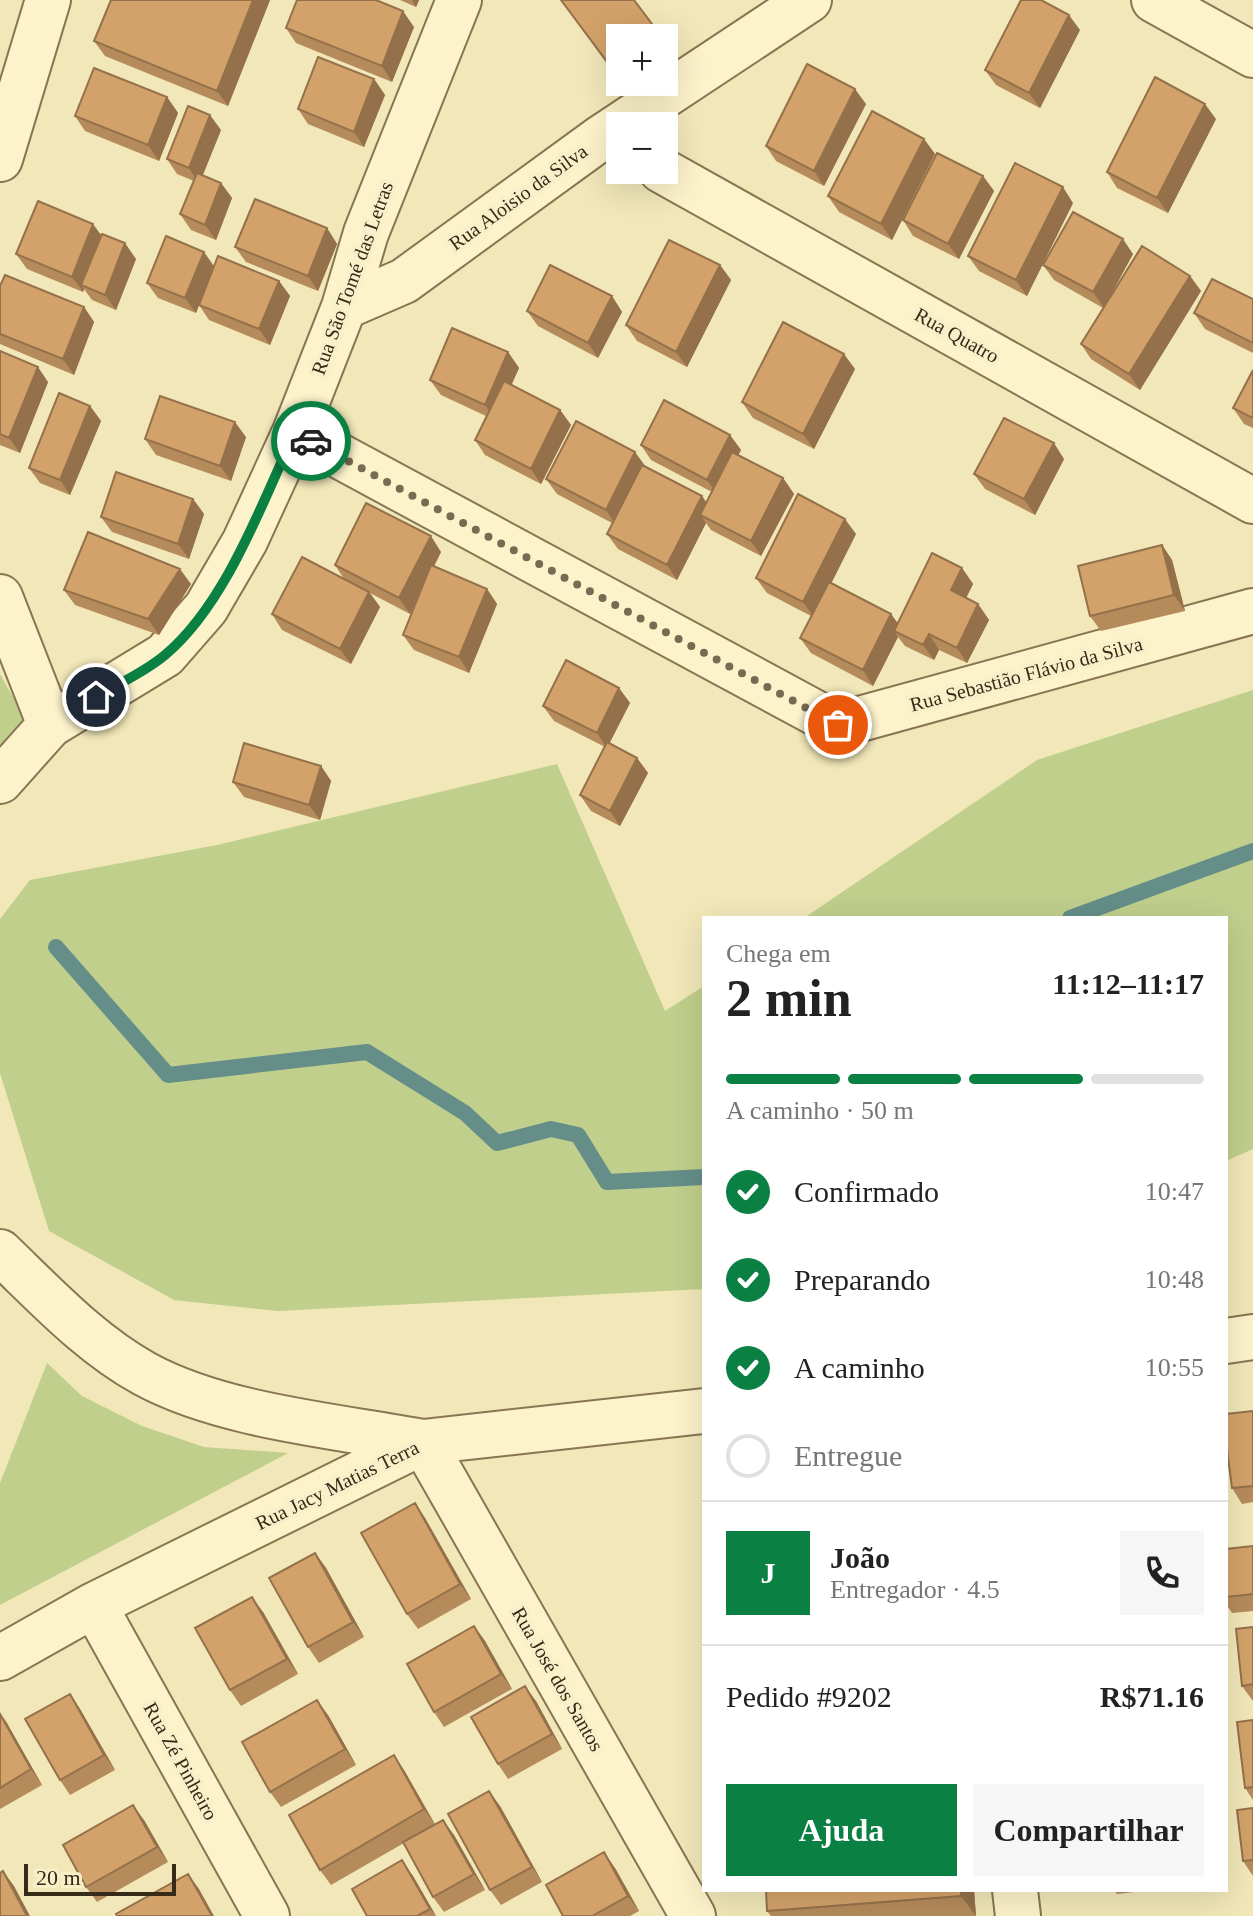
<!DOCTYPE html>
<html lang="pt">
<head>
<meta charset="utf-8">
<style>
	:root { --surface:#fff; --page:#f6f6f6; --text:#222; --muted:#767676; --line:#e0e0e0; --accent:#0b8043 }
	body { margin:0; font-family:Georgia,serif; background:var(--page); color:var(--text); height:100vh; display:flex; flex-direction:column; font-size:30px; white-space:nowrap }
	* { box-sizing:border-box; margin:0 }
	p { font-size:26px; color:var(--muted) }
	.icon { flex:none; width:44px; height:44px; fill:none; stroke:currentColor; stroke-width:2; stroke-linecap:round; stroke-linejoin:round }
	.map { position:relative; flex:1; overflow:hidden }
	.panel { position:absolute; left:702px; top:916px; width:526px; height:976px; display:flex; flex-direction:column; background:var(--surface); border-radius:0px; box-shadow:0 8px 32px #0002 }
	.panel>* { flex:none }
	.fabs { position:absolute; left:606px; top:24px; display:grid; gap:16px }
	.fabs a { display:grid; place-items:center; width:72px; height:72px; border-radius:0px; background:var(--surface); box-shadow:0 8px 32px #0002; font-size:40px }
	.scale { position:absolute; left:24px; bottom:20px; width:152px; box-sizing:border-box; padding-left:8px; border:4px solid #362a19; border-top:0; font-size:22px; line-height:28px; white-space:nowrap; color:#362a19; -webkit-text-stroke:6px #f8f0c8; paint-order:stroke }
	.pin { position:absolute; display:grid; place-items:center; width:68px; height:68px; color:#fff; margin:-34px; border:4px solid #fff; border-radius:50%; box-shadow:0 2px 8px #0007 }
	.courier { position:absolute; display:grid; place-items:center; width:80px; height:80px; margin:-40px; border:6px solid #0b8043; border-radius:50%; background:#fff; color:#222; box-shadow:0 2px 10px #0007 }
	.overview em { font-style:normal; font-weight:800 }
	.overview div { display:flex; flex-direction:column-reverse }
	.overview { display:flex; align-items:center; justify-content:space-between; height:136px; padding:0 24px }
	h1 { font-size:52px; font-weight:800; line-height:60px }
	.bar { display:grid; grid-template-columns:repeat(4,1fr); gap:12px 8px; align-content:center; height:96px; padding:0 24px }
	.bar i { height:10px; border-radius:6px; background:var(--line) }
	.bar .active { background:var(--accent) }
	.bar p { grid-column:span 4 }
	.line { display:flex; align-items:center; gap:20px; padding:0 24px; border-top:2px solid var(--line) }
	.line div { flex:1 }
	.round { display:grid; place-items:center; flex:none; width:84px; height:84px; border-radius:0px; background:var(--page) }
	ol { padding:0 24px; list-style:none }
	li { display:flex; align-items:center; gap:24px; height:88px }
	li p { margin-inline-start:auto }
	li .icon { padding:8px; border-radius:50%; background:var(--accent); color:#fff; stroke-width:4 }
	li:last-child { color:var(--muted) }
	li i { width:44px; height:44px; border:4px solid var(--line); border-radius:50% }
	.action { display:flex; gap:16px; margin-top:auto; padding:16px 24px }
	.action a { flex:1; height:92px; border-radius:0px; background:var(--accent); color:#fff; font-size:32px; font-weight:800; line-height:92px; text-align:center }
	.action a+a { background:var(--page); color:var(--text) }
	.map>svg:first-child { display:block }
	.green { fill:#c0cf8c }
	.lines { fill:none; stroke-linecap:round; stroke-linejoin:round }
	.stream { stroke:#658e89; stroke-width:16 }
	.minor-casing { stroke:#887552; stroke-width:48 }
	.minor { stroke:#fcf3cb; stroke-width:44 }
	.wall { fill:#b58b5b }
	.shaded-wall { fill:#94714a }
	.building { fill:#d3a26a; stroke:#94714a; stroke-width:2 }
	.done { stroke:#776c51; stroke-width:8; stroke-dasharray:0 14.4 }
	.route { stroke:#0b8043; stroke-width:10 }
	.labels { text-anchor:middle; stroke-width:8; stroke-linejoin:round; paint-order:stroke }
	.street-label { font-size:20px; fill:#362a19; stroke:#f8f0c8 }
</style>
</head>
<body>
<div class="map">
<svg width="1253" height="1916" viewBox="0 0 1253 1916">
	<rect width="100%" height="100%" fill="#f1e7b8"/>
	<path class="green" d="M 0,674 L 30,727 L 0,757 Z
		M 1253,690 L 1253,1149 L 1226,1161 L 1226,918 L 804,918 L 1037,760 Z
		M 557,764 L 665,1011 L 704,986 L 704,1289 L 278,1311 L 174,1300 L 49,1231 L 0,1073 L 0,919 L 30,880 L 217,845 Z
		M 47,1363 L 82,1396 L 142,1426 L 204,1447 L 288,1453 L 0,1605 L 0,1483 Z"/>
	<g class="lines">
		<path class="stream" d="M 1070,918 L 1253,851
			M 56,947 L 168,1075 L 367,1052 L 465,1113 L 497,1143 L 551,1129 L 578,1135 L 607,1182 L 704,1177"/>
		<defs>
			<path id="minor" d="M 1154,0 L 1253,55
				M 0,159 L 48,0
				M 661,170 L 1253,501
				M 344,307 L 404,281 L 602,137 L 809,0
				M 295,432 L 838,725 L 1253,611
				M 0,597 L 50,725
				M 0,781 L 50,725 L 165,655 L 206,608 L 245,541 L 295,432 L 344,307 L 366,233 L 459,0
				M 0,1252 C 45,1295 90,1344 145,1374 C 222,1416 336,1426 423,1442 L 693,1916
				M 1226,1341 L 1253,1337
				M 94,1605 L 267,1916
				M 0,1658 L 94,1605 L 423,1442 L 704,1411
				M 1015,1890 L 1018,1916"/>
		</defs>
		<use href="#minor" class="minor-casing"/>
		<use href="#minor" class="minor"/>
	</g>
	<path class="wall" d="M 270,0 L 228,106 L 105,56 L 94,41 Z
		M 400,0 L 419,0 L 416,7 Z
		M 561,0 L 655,28 L 662,38 L 620,38 L 620,78 L 618,79 Z
		M 414,27 L 392,82 L 296,43 L 286,28 Z
		M 1080,30 L 1040,108 L 996,85 L 985,70 Z
		M 374,79 L 385,95 L 364,147 L 308,124 L 298,109 Z
		M 167,97 L 178,113 L 159,161 L 85,131 L 75,116 Z
		M 866,104 L 824,186 L 776,161 L 766,146 Z
		M 1216,119 L 1168,213 L 1117,188 L 1107,172 Z
		M 221,130 L 203,175 L 221,183 L 232,198 L 216,240 L 191,230 L 180,214 L 194,181 L 177,174 L 167,159 Z
		M 924,139 L 935,154 L 892,240 L 839,212 L 828,196 Z
		M 983,176 L 994,191 L 959,259 L 913,236 L 903,220 Z
		M 1073,203 L 1027,296 L 979,271 L 968,256 Z
		M 327,228 L 337,244 L 318,291 L 246,262 L 235,247 Z
		M 101,236 L 136,259 L 116,310 L 92,300 L 84,289 L 83,292 L 27,269 L 16,254 Z
		M 204,252 L 214,266 L 279,281 L 290,296 L 270,345 L 209,320 L 199,305 L 196,313 L 158,298 L 147,283 Z
		M 1133,254 L 1106,303 L 1190,276 L 1201,291 L 1140,390 L 1091,359 L 1081,344 L 1103,308 L 1054,280 L 1043,265 Z
		M 720,265 L 731,280 L 687,367 L 637,341 L 626,325 Z
		M 0,286 L 84,307 L 94,322 L 74,375 L 0,344 Z
		M 612,296 L 622,312 L 598,358 L 538,326 L 527,311 Z
		M 1253,299 L 1253,353 L 1205,329 L 1194,313 Z
		M 0,351 L 48,382 L 20,453 L 0,445 Z
		M 508,352 L 519,368 L 511,384 L 560,410 L 571,425 L 541,484 L 485,455 L 475,440 L 486,416 L 441,395 L 430,380 Z
		M 855,369 L 814,449 L 753,418 L 742,402 Z
		M 1253,370 L 1253,428 L 1244,424 L 1233,408 Z
		M 90,406 L 101,421 L 70,495 L 40,483 L 29,468 Z
		M 730,435 L 741,450 L 738,455 L 783,478 L 794,494 L 761,556 L 711,530 L 706,523 L 677,580 L 618,549 L 607,534 L 612,523 L 557,494 L 546,479 L 646,467 L 702,496 L 706,502 L 712,492 L 651,460 L 641,445 Z
		M 246,437 L 231,481 L 156,455 L 145,439 Z
		M 1064,459 L 1035,515 L 985,489 L 974,474 Z
		M 193,499 L 204,514 L 189,559 L 112,532 L 101,517 Z
		M 856,534 L 831,584 L 891,614 L 898,624 L 962,568 L 973,584 L 966,598 L 978,604 L 989,620 L 967,663 L 939,650 L 934,660 L 905,646 L 898,637 L 873,686 L 811,653 L 800,638 L 811,616 L 767,593 L 756,578 Z
		M 1162,545 L 1172,560 L 1185,611 L 1101,631 L 1090,616 Z
		M 441,552 L 434,566 L 487,589 L 497,604 L 469,673 L 414,650 L 403,635 L 419,596 L 410,614 L 370,593 L 380,607 L 351,664 L 282,630 L 272,614 L 344,579 L 335,565 Z
		M 191,584 L 159,635 L 75,605 L 64,590 Z
		M 619,688 L 630,703 L 609,744 L 637,758 L 648,773 L 620,826 L 591,811 L 580,795 L 605,747 L 554,721 L 543,706 Z
		M 321,766 L 331,781 L 320,820 L 244,797 L 233,782 Z
		M 1253,1411 L 1253,1502 L 1242,1504 L 1232,1488 Z
		M 415,1503 L 425,1518 L 471,1599 L 418,1629 L 407,1614 Z
		M 1253,1546 L 1253,1611 L 1232,1613 L 1226,1604 L 1226,1549 Z
		M 315,1553 L 326,1568 L 364,1637 L 319,1663 L 308,1647 Z
		M 263,1612 L 298,1674 L 241,1706 L 230,1690 Z
		M 474,1626 L 485,1641 L 512,1689 L 444,1727 L 434,1712 Z
		M 1253,1627 L 1253,1701 L 1242,1686 Z
		M 70,1694 L 80,1709 L 115,1770 L 70,1795 L 60,1780 Z
		M 536,1701 L 562,1749 L 508,1779 L 498,1764 Z
		M 0,1713 L 42,1785 L 0,1809 Z
		M 328,1715 L 356,1765 L 281,1807 L 270,1792 Z
		M 1253,1720 L 1253,1800 L 1245,1788 Z
		M 404,1770 L 435,1824 L 454,1835 L 485,1890 L 444,1912 L 433,1897 L 404,1843 L 331,1885 L 320,1870 Z
		M 500,1806 L 542,1882 L 501,1905 L 490,1890 Z
		M 1253,1808 L 1253,1876 L 1243,1861 Z
		M 144,1820 L 168,1862 L 97,1902 L 86,1887 Z
		M 615,1868 L 639,1911 L 630,1916 L 563,1916 Z
		M 413,1876 L 436,1916 L 367,1916 Z
		M 766,1890 L 974,1890 L 976,1916 L 771,1916 L 767,1911 Z
		M 1114,1890 L 1152,1890 L 1117,1894 Z"/>
	<path class="shaded-wall" d="M 253,0 L 270,0 L 228,106 L 217,91 Z
		M 412,0 L 419,0 L 416,7 Z
		M 403,11 L 414,27 L 392,82 L 382,66 Z
		M 1069,15 L 1080,30 L 1040,108 L 1029,93 Z
		M 374,79 L 385,95 L 364,147 L 354,132 Z
		M 855,89 L 866,104 L 824,186 L 814,171 Z
		M 167,97 L 178,113 L 159,161 L 148,145 Z
		M 1205,104 L 1216,119 L 1168,213 L 1157,198 Z
		M 210,115 L 221,130 L 199,184 L 189,168 Z
		M 924,139 L 935,154 L 892,240 L 881,224 Z
		M 983,176 L 994,191 L 959,259 L 948,244 Z
		M 221,183 L 232,198 L 216,240 L 205,225 Z
		M 1063,187 L 1073,203 L 1027,296 L 1016,280 Z
		M 93,224 L 104,239 L 81,285 L 84,289 L 83,292 L 72,277 Z
		M 327,228 L 337,244 L 318,291 L 308,276 Z
		M 1123,239 L 1133,254 L 1104,308 L 1093,292 Z
		M 125,243 L 136,259 L 116,310 L 105,295 Z
		M 204,252 L 214,267 L 196,313 L 185,298 Z
		M 720,265 L 731,280 L 687,367 L 676,352 Z
		M 1190,276 L 1201,291 L 1140,390 L 1129,374 Z
		M 279,281 L 290,296 L 270,345 L 259,329 Z
		M 612,296 L 622,312 L 598,358 L 588,343 Z
		M 84,307 L 94,322 L 74,375 L 63,359 Z
		M 508,352 L 519,368 L 496,421 L 485,405 Z
		M 844,354 L 855,369 L 814,449 L 803,434 Z
		M 38,367 L 48,382 L 20,453 L 9,438 Z
		M 90,406 L 101,421 L 70,495 L 60,480 Z
		M 560,410 L 571,425 L 541,484 L 531,469 Z
		M 235,422 L 246,437 L 231,481 L 220,466 Z
		M 730,435 L 741,450 L 718,495 L 707,480 Z
		M 1054,443 L 1064,459 L 1035,515 L 1024,499 Z
		M 635,452 L 646,467 L 616,525 L 606,510 Z
		M 783,478 L 794,494 L 761,556 L 751,541 Z
		M 702,496 L 712,511 L 700,515 L 706,523 L 677,580 L 667,565 Z
		M 193,499 L 204,514 L 189,559 L 178,544 Z
		M 845,519 L 856,534 L 814,617 L 803,602 Z
		M 431,536 L 441,552 L 410,614 L 399,598 Z
		M 1162,545 L 1172,560 L 1185,611 L 1174,595 Z
		M 962,568 L 973,584 L 962,606 L 951,590 Z
		M 180,569 L 191,584 L 159,635 L 148,619 Z
		M 487,589 L 497,604 L 469,673 L 459,657 Z
		M 369,592 L 380,607 L 351,664 L 340,649 Z
		M 978,604 L 989,620 L 967,663 L 957,648 Z
		M 891,614 L 902,629 L 894,631 L 898,637 L 873,686 L 863,670 Z
		M 929,634 L 939,650 L 934,660 L 923,645 Z
		M 619,688 L 630,703 L 607,748 L 597,733 Z
		M 637,758 L 648,773 L 620,826 L 610,811 Z
		M 321,766 L 331,781 L 320,820 L 309,805 Z
		M 415,1503 L 425,1518 L 471,1599 L 460,1584 Z
		M 315,1553 L 326,1568 L 364,1637 L 353,1622 Z
		M 252,1597 L 263,1612 L 298,1674 L 287,1659 Z
		M 474,1626 L 485,1641 L 512,1689 L 501,1674 Z
		M 525,1686 L 536,1701 L 562,1749 L 552,1734 Z
		M 70,1694 L 80,1709 L 115,1770 L 104,1755 Z
		M 317,1700 L 328,1715 L 356,1765 L 345,1749 Z
		M 0,1713 L 7,1723 L 42,1785 L 31,1769 Z
		M 394,1755 L 404,1770 L 435,1825 L 424,1809 Z
		M 489,1791 L 500,1806 L 542,1882 L 532,1867 Z
		M 133,1805 L 144,1820 L 168,1862 L 157,1847 Z
		M 443,1820 L 454,1835 L 485,1890 L 474,1874 Z
		M 604,1852 L 615,1868 L 639,1911 L 628,1896 Z
		M 402,1860 L 413,1876 L 436,1916 L 430,1909 Z
		M 3,1871 L 14,1886 L 30,1916 L 27,1916 Z
		M 188,1874 L 199,1889 L 214,1916 L 212,1916 Z
		M 961,1890 L 974,1890 L 976,1916 L 961,1896 Z"/>
	<path class="building" d="M 111,0 L 253,0 L 217,91 L 94,41 Z
		M 297,0 L 376,0 L 403,11 L 382,66 L 286,28 Z
		M 561,0 L 634,0 L 655,28 L 642,38 L 620,38 L 620,54 L 608,63 Z
		M 1021,0 L 1041,0 L 1069,15 L 1029,93 L 985,70 Z
		M 318,57 L 374,79 L 354,132 L 298,109 Z
		M 807,64 L 855,89 L 814,171 L 766,146 Z
		M 94,68 L 167,97 L 148,145 L 75,116 Z
		M 1155,77 L 1205,104 L 1157,198 L 1107,172 Z
		M 188,106 L 210,115 L 189,168 L 167,159 Z
		M 872,111 L 924,139 L 881,224 L 828,196 Z
		M 937,153 L 983,176 L 948,244 L 903,220 Z
		M 1015,163 L 1063,187 L 1016,280 L 968,256 Z
		M 197,173 L 221,183 L 205,225 L 180,214 Z
		M 255,199 L 327,228 L 308,276 L 235,247 Z
		M 38,201 L 93,224 L 72,277 L 16,254 Z
		M 1073,212 L 1123,239 L 1093,292 L 1043,265 Z
		M 102,234 L 125,243 L 105,295 L 81,285 Z
		M 166,236 L 204,252 L 185,298 L 147,283 Z
		M 669,240 L 720,265 L 676,352 L 626,325 Z
		M 1142,246 L 1190,276 L 1129,374 L 1081,344 Z
		M 218,256 L 279,281 L 259,329 L 199,305 Z
		M 550,265 L 612,296 L 588,343 L 527,311 Z
		M 5,275 L 84,307 L 63,359 L 0,334 L 0,286 Z
		M 1212,279 L 1253,299 L 1253,343 L 1194,313 Z
		M 783,322 L 844,354 L 803,434 L 742,402 Z
		M 452,328 L 508,352 L 485,405 L 430,380 Z
		M 0,351 L 38,367 L 9,438 L 0,434 Z
		M 1253,370 L 1253,418 L 1233,408 Z
		M 504,381 L 560,410 L 531,469 L 475,440 Z
		M 59,393 L 90,406 L 60,480 L 29,468 Z
		M 160,396 L 235,422 L 220,466 L 145,439 Z
		M 664,400 L 730,435 L 707,480 L 641,445 Z
		M 1004,418 L 1054,443 L 1024,499 L 974,474 Z
		M 576,421 L 635,452 L 606,510 L 546,479 Z
		M 732,452 L 783,478 L 751,541 L 700,515 Z
		M 642,465 L 702,496 L 667,565 L 607,534 Z
		M 116,472 L 193,499 L 178,544 L 101,517 Z
		M 798,494 L 845,519 L 803,602 L 756,578 Z
		M 366,503 L 431,536 L 399,598 L 335,565 Z
		M 88,532 L 180,569 L 148,619 L 64,590 Z
		M 1162,545 L 1174,595 L 1090,616 L 1078,566 Z
		M 932,553 L 962,568 L 951,590 L 978,604 L 957,648 L 929,634 L 923,645 L 894,631 Z
		M 302,557 L 369,592 L 340,649 L 272,614 Z
		M 431,565 L 487,589 L 459,657 L 403,635 Z
		M 829,582 L 891,614 L 863,670 L 800,638 Z
		M 566,660 L 619,688 L 597,733 L 543,706 Z
		M 607,742 L 637,758 L 610,811 L 580,795 Z
		M 244,743 L 321,766 L 309,805 L 233,782 Z
		M 1253,1411 L 1253,1486 L 1232,1488 L 1226,1442 L 1226,1414 Z
		M 415,1503 L 460,1584 L 407,1614 L 361,1533 Z
		M 1253,1546 L 1253,1594 L 1226,1597 L 1226,1549 Z
		M 315,1553 L 353,1622 L 308,1647 L 269,1578 Z
		M 252,1597 L 287,1659 L 230,1690 L 195,1628 Z
		M 474,1626 L 501,1674 L 434,1712 L 407,1664 Z
		M 1253,1627 L 1253,1684 L 1242,1686 L 1236,1629 Z
		M 525,1686 L 552,1734 L 498,1764 L 471,1717 Z
		M 70,1694 L 104,1755 L 60,1780 L 25,1719 Z
		M 317,1700 L 345,1749 L 270,1792 L 242,1742 Z
		M 0,1714 L 31,1769 L 0,1788 Z
		M 1253,1720 L 1253,1787 L 1245,1788 L 1237,1722 Z
		M 394,1755 L 424,1809 L 320,1870 L 289,1815 Z
		M 489,1791 L 532,1867 L 490,1890 L 448,1814 Z
		M 133,1805 L 157,1847 L 86,1887 L 63,1845 Z
		M 1253,1808 L 1253,1860 L 1243,1861 L 1237,1810 Z
		M 443,1820 L 474,1874 L 433,1897 L 403,1842 Z
		M 604,1852 L 628,1896 L 592,1916 L 563,1916 L 546,1885 Z
		M 402,1860 L 430,1909 L 417,1916 L 367,1916 L 352,1889 Z
		M 3,1871 L 27,1916 L 0,1916 L 0,1873 Z
		M 188,1874 L 212,1916 L 117,1916 L 116,1914 Z
		M 766,1890 L 961,1890 L 961,1896 L 767,1911 Z"/>
	<g class="lines">
		<path class="done" d="M 311,441 L 838,725"/>
		<path class="route" d="M 96,697 C 118,684 145,672 165,655 C 226,604 262,503 295,432 L 311,441"/>
	</g>
	<g class="labels">
		<g class="street-label">
			<text transform="translate(518 197) rotate(-36)" y="7">Rua Aloisio da Silva</text>
			<text transform="translate(352 278) rotate(-70)" y="7">Rua São Tomé das Letras</text>
			<text transform="translate(957 335) rotate(29)" y="7">Rua Quatro</text>
			<text transform="translate(1026 674) rotate(-15)" y="7">Rua Sebastião Flávio da Silva</text>
			<text transform="translate(337 1485) rotate(-26)" y="7">Rua Jacy Matias Terra</text>
			<text transform="translate(558 1679) rotate(60)" y="7">Rua José dos Santos</text>
			<text transform="translate(181 1761) rotate(61)" y="7">Rua Zé Pinheiro</text>
		</g>
	</g>
</svg>
<div class="fabs">
<a>+</a>
<a>−</a>
</div>
<div class="scale">20 m</div>
<div class="pin" style="left:838px;top:725px;background:#ea580c"><svg class="icon" aria-label="bag" viewBox="0 0 24 24"><path d="M5 8h14l-1 12H6zM9 8a3 3 0 0 1 6 0"/></svg></div>
<div class="pin" style="left:96px;top:697px;background:#1f2937"><svg class="icon" aria-label="home" viewBox="0 0 24 24"><path d="M3 11l9-7 9 7M6 9v11h12V9"/></svg></div>
<div class="courier" style="left:311px;top:441px"><svg class="icon" aria-label="car" viewBox="0 0 24 24"><path d="M5 17H2v-5l4-1 3-4h7l3 4 3 1v5h-3M9 17h6M6 11h13"/><circle cx="7" cy="17" r="2"/><circle cx="17" cy="17" r="2"/></svg></div>
<section class="panel">
<div class="overview"><div><h1>2 min</h1><p>Chega em</p></div><em>11:12–11:17</em></div>
<div class="bar"><i class="active"></i><i class="active"></i><i class="active"></i><i></i><p>A caminho · 50 m</p></div>
<ol>
<li><svg class="icon" aria-label="check" viewBox="0 0 24 24"><path d="M5 12l5 5 9-10"/></svg>Confirmado<p>10:47</p></li>
<li><svg class="icon" aria-label="check" viewBox="0 0 24 24"><path d="M5 12l5 5 9-10"/></svg>Preparando<p>10:48</p></li>
<li><svg class="icon" aria-label="check" viewBox="0 0 24 24"><path d="M5 12l5 5 9-10"/></svg>A caminho<p>10:55</p></li>
<li><i></i>Entregue</li>
</ol>
<div class="line" style="height:144px"><b class="round" style="background:var(--accent);color:#fff">J</b><div><b>João</b><p>Entregador · 4.5</p></div><a class="round"><svg class="icon" aria-label="phone" viewBox="0 0 24 24"><path d="M5 4h4l2 5-3 2q2 4 5 5l2-3 5 2v4C11 20 4 13 5 4z"/></svg></a></div>
<div class="line" style="height:104px"><div>Pedido #9202</div><b>R$71.16</b></div>
<div class="action"><a>Ajuda</a><a>Compartilhar</a></div>
</section>
</div>
</body>
</html>
